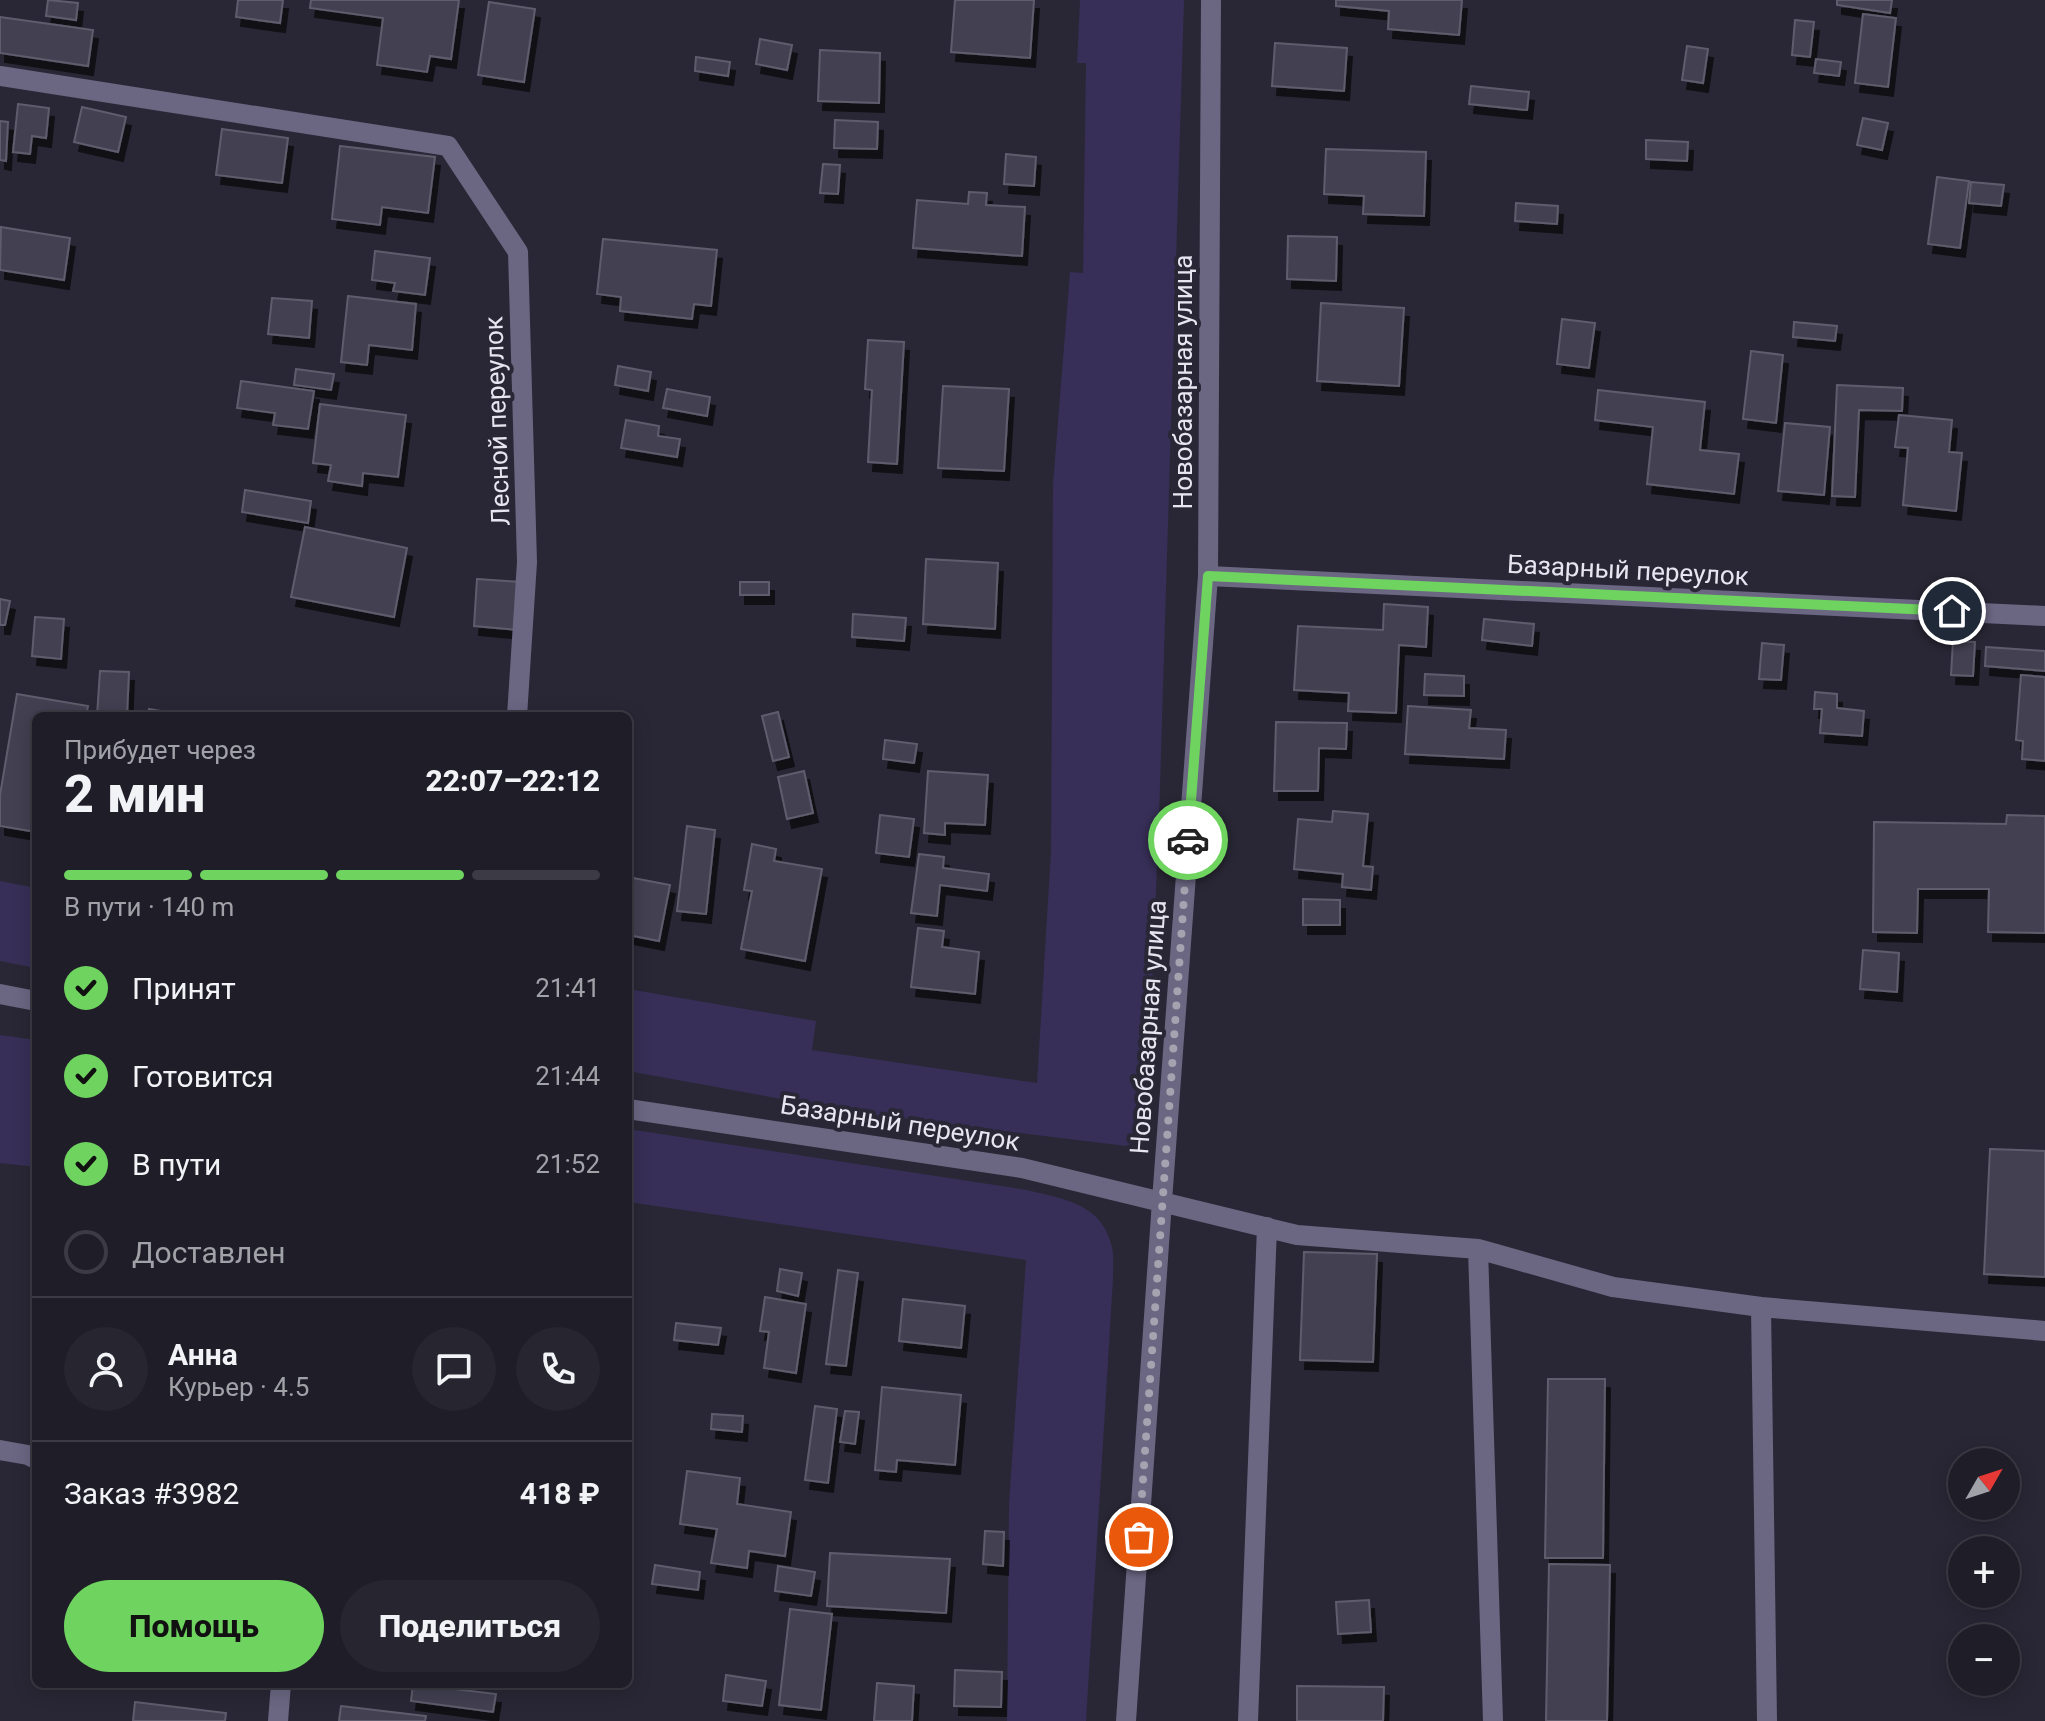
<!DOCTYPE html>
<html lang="ru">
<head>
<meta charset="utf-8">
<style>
	:root { --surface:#1f1d28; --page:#272630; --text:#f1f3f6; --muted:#a1a2a8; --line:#3c3b45; --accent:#6fd35f }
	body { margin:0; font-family:Roboto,sans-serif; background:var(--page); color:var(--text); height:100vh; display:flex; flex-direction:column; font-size:30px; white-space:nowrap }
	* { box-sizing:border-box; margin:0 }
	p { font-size:26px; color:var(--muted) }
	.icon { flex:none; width:44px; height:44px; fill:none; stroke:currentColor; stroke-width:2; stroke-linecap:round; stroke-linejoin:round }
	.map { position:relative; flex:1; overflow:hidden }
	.drawer { position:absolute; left:32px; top:712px; width:600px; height:976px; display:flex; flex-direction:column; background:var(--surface); border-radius:12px; box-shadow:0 4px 20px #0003,0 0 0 2px var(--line) }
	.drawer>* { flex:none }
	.needle { width:52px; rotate:51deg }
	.buttons { position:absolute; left:1948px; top:1448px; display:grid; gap:16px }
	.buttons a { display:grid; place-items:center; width:72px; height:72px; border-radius:50%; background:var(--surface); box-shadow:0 4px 20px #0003,0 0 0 2px var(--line); font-size:40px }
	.pin { position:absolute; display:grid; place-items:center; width:68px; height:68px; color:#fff; margin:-34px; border:4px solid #fff; border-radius:50%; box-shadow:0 2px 8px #0007 }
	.courier { position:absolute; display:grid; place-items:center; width:80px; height:80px; margin:-40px; border:6px solid #6fd35f; border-radius:50%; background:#fff; color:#222; box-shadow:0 2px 10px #0007 }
	.summary em { font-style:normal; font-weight:800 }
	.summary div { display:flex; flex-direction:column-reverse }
	.summary { display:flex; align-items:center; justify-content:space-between; height:136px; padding:0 32px }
	h1 { font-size:52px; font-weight:800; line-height:60px }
	.bar { display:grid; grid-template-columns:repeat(4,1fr); gap:12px 8px; align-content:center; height:96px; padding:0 32px }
	.bar i { height:10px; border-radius:6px; background:var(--line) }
	.bar .selected { background:var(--accent) }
	.bar p { grid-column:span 4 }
	.line { display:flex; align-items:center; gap:20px; padding:0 32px; border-top:2px solid var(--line) }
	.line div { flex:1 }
	.round { display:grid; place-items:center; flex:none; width:84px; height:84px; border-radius:42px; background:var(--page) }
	ol { padding:0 32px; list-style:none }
	li { display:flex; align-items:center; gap:24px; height:88px }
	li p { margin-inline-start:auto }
	li .icon { padding:8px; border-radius:50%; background:var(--accent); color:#111; stroke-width:4 }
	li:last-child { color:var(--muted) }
	li i { width:44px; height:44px; border:4px solid var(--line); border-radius:50% }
	.primary-button { display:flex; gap:16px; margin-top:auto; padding:16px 32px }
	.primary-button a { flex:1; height:92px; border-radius:48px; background:var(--accent); color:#111; font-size:32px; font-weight:800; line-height:92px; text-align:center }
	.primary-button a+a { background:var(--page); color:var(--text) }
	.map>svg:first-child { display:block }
	.green { fill:#372f57 }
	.building { fill:#434151; stroke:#5f5d6d; stroke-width:2; filter:url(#shadow) }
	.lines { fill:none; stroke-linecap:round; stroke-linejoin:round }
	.minor { stroke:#6b6783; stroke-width:20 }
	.done { stroke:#a4a3af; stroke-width:8; stroke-dasharray:0 14.4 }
	.route { stroke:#6fd35f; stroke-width:10 }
	.labels { text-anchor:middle; stroke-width:8; stroke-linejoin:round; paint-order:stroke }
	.street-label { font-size:26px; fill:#e7e6f0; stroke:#292735 }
</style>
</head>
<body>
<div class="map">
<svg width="2045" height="1721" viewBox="0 0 2045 1721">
	<defs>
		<filter id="shadow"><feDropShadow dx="5" dy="9" stdDeviation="0" flood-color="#0009"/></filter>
	</defs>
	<rect width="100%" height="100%" fill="#292735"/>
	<path class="green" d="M 1080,0 L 1184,0 L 1159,818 L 1150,1038 L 1143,1133 L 1137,1141 L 1126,1146 L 858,1113 L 628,1071 L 628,989 L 816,1021 L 812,1050 L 1037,1083 L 1051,851 L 1053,484 L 1070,272 L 1083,273 L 1086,63 L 1077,63 Z
		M 0,881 L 36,888 L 36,968 L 0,961 Z
		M 0,1035 L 36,1040 L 36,1167 L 0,1163 Z
		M 628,1129 L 1027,1190 C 1063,1199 1102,1203 1112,1247 C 1114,1257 1113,1269 1113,1279 L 1086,1721 L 1007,1721 L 1009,1503 L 1026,1260 L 628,1202 Z"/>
	<path class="building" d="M 48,0 L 78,3 L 76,20 L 46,16 Z
		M 238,0 L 283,0 L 280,23 L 236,17 Z
		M 311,0 L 459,0 L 451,59 L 430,56 L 427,72 L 377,65 L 383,18 L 310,8 Z
		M 955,0 L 1034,0 L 1030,58 L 951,52 Z
		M 1336,0 L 1462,0 L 1459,35 L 1388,29 L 1389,11 L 1336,6 Z
		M 1837,0 L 1892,0 L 1890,13 L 1837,5 Z
		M 489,2 L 535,9 L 524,82 L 478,75 Z
		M 1863,14 L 1896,18 L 1888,87 L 1855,83 Z
		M 0,17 L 93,30 L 88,66 L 0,53 Z
		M 1795,20 L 1814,22 L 1810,57 L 1792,55 Z
		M 760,39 L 792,45 L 787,70 L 756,64 Z
		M 1275,43 L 1347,48 L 1344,91 L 1272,86 Z
		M 1687,46 L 1708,49 L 1703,83 L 1682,80 Z
		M 820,50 L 880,53 L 879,103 L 818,101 Z
		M 696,57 L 730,62 L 728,76 L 695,71 Z
		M 1816,59 L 1841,62 L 1839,76 L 1814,73 Z
		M 1471,86 L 1529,92 L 1527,110 L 1469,104 Z
		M 18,104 L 49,108 L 46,138 L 32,136 L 30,154 L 13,152 Z
		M 82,107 L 126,117 L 118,152 L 74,142 Z
		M 1863,118 L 1888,123 L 1882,150 L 1857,145 Z
		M 835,120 L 878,122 L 877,149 L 834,148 Z
		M 0,121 L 8,122 L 6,161 L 0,160 Z
		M 222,129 L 288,138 L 282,183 L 216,175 Z
		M 1646,140 L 1688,142 L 1687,161 L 1646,159 Z
		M 340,146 L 435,157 L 428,213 L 382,207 L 380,225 L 332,219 Z
		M 1326,149 L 1426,152 L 1424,216 L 1363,214 L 1364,196 L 1324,194 Z
		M 1006,154 L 1036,157 L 1034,186 L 1004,184 Z
		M 823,164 L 840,165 L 838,194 L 820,193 Z
		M 1937,177 L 1969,181 L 1960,248 L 1928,244 Z
		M 1971,182 L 2004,185 L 2001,206 L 1969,203 Z
		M 969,192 L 987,193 L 986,205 L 1025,207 L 1022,256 L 913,248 L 917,200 L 968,204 Z
		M 1516,203 L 1558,206 L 1557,224 L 1515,221 Z
		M 1,227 L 70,238 L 64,280 L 0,270 Z
		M 1288,236 L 1337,237 L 1336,281 L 1287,279 Z
		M 603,239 L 717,250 L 711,306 L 694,304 L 692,319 L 620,311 L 621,297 L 597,294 Z
		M 375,251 L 430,258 L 425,295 L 393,291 L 395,283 L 372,280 Z
		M 348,296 L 416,304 L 412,350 L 369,345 L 367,365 L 341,362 Z
		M 272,298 L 312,301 L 309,338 L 268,334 Z
		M 1321,303 L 1404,308 L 1399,386 L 1317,381 Z
		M 1562,319 L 1595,323 L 1589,368 L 1557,364 Z
		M 1794,322 L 1837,326 L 1835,341 L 1793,337 Z
		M 868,340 L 904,342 L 897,464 L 868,462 L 872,390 L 865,389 Z
		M 1751,351 L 1783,355 L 1776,423 L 1743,419 Z
		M 618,366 L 651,372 L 648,391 L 615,385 Z
		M 296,369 L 334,374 L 331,390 L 294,385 Z
		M 241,381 L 314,391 L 308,429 L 273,425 L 275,413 L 237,408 Z
		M 1837,385 L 1903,388 L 1902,411 L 1859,410 L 1855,497 L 1832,496 Z
		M 943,386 L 1009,389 L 1004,471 L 938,468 Z
		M 667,389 L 710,397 L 707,416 L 663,408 Z
		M 1598,390 L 1705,402 L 1700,450 L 1739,454 L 1734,494 L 1647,484 L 1653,427 L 1595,420 Z
		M 320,404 L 406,415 L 398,477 L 363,473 L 362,486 L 328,481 L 331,465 L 313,463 Z
		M 1899,415 L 1952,420 L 1949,452 L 1962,453 L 1956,511 L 1903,505 L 1908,448 L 1895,447 Z
		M 626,420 L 659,426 L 658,436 L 680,439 L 677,457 L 621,448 Z
		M 1785,423 L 1830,427 L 1824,495 L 1778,491 Z
		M 245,490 L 311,501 L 308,523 L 242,512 Z
		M 305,527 L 407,548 L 394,617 L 291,597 Z
		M 926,559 L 998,563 L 995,629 L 923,624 Z
		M 477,579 L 521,582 L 517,630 L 474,626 Z
		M 740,582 L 769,582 L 769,595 L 740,595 Z
		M 0,599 L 10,601 L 5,625 L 0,625 Z
		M 1384,604 L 1428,607 L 1426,647 L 1399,645 L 1396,713 L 1348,711 L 1349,693 L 1294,690 L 1298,626 L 1383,630 Z
		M 853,614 L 906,618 L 904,641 L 852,637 Z
		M 35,617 L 64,619 L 61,659 L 32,656 Z
		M 1484,619 L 1534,624 L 1532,646 L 1482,640 Z
		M 1953,641 L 1975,642 L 1973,676 L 1951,675 Z
		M 1762,643 L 1784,645 L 1781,680 L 1759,679 Z
		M 1986,647 L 2045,651 L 2045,671 L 1985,666 Z
		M 100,671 L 129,672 L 127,716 L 97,716 Z
		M 1425,674 L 1464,676 L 1464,696 L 1424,695 Z
		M 2021,675 L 2045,677 L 2045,761 L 2022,759 L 2023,741 L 2016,740 Z
		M 1815,692 L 1837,694 L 1837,708 L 1864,711 L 1862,736 L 1820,733 L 1822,709 L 1814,709 Z
		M 17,694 L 88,706 L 86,716 L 36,716 L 36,832 L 0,826 L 0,795 Z
		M 1408,706 L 1471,710 L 1469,728 L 1506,730 L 1504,759 L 1405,754 Z
		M 149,709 L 191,716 L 148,716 Z
		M 778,712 L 789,757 L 773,761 L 762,716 Z
		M 1276,722 L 1347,723 L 1346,749 L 1319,748 L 1318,791 L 1274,791 Z
		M 885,740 L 917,744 L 914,763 L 883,759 Z
		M 804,771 L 813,813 L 787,819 L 778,777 Z
		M 928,771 L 988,775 L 985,825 L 945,823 L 945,835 L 924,833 Z
		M 1333,811 L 1368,814 L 1363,866 L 1373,867 L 1371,890 L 1342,887 L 1343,874 L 1294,869 L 1298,819 L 1332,822 Z
		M 880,815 L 914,819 L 909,857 L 876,853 Z
		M 2007,815 L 2045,816 L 2045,933 L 1988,932 L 1989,889 L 1918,889 L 1917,933 L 1873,932 L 1874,822 L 2006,824 Z
		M 687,826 L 715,830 L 706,914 L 677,911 Z
		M 752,844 L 776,849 L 774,861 L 822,869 L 805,961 L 741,949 L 752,891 L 744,890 Z
		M 919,854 L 944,857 L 943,868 L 989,874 L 987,891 L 940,885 L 937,916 L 911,913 Z
		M 628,877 L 670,885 L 659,941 L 628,935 Z
		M 1303,899 L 1340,900 L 1340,925 L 1303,925 Z
		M 918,928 L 944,931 L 942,947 L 979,952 L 975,994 L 911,987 Z
		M 1863,950 L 1899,953 L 1897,992 L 1860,989 Z
		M 1990,1149 L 2045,1151 L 2045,1277 L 1984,1274 Z
		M 1304,1252 L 1377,1254 L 1373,1362 L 1300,1360 Z
		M 780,1269 L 802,1273 L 798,1296 L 777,1291 Z
		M 838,1270 L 858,1273 L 846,1366 L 826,1364 Z
		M 765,1297 L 806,1304 L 796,1373 L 764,1368 L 769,1332 L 760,1331 Z
		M 903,1299 L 965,1306 L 961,1348 L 899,1341 Z
		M 676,1323 L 721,1328 L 718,1345 L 674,1340 Z
		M 1548,1379 L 1605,1379 L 1603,1558 L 1545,1558 Z
		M 882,1387 L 961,1395 L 955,1465 L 897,1460 L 896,1472 L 875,1470 Z
		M 815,1406 L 837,1409 L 828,1483 L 805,1480 Z
		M 845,1411 L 859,1412 L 855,1444 L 840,1442 Z
		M 712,1414 L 743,1416 L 742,1432 L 711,1429 Z
		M 687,1471 L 740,1478 L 737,1504 L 791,1512 L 785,1556 L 749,1551 L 747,1568 L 711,1563 L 717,1529 L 680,1524 Z
		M 985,1531 L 1004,1532 L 1003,1566 L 983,1564 Z
		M 830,1553 L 950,1559 L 946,1613 L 827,1606 Z
		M 1549,1564 L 1610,1565 L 1607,1721 L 1546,1721 Z
		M 655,1565 L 700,1572 L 698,1590 L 652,1584 Z
		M 778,1566 L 815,1572 L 811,1596 L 775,1591 Z
		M 1369,1600 L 1371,1632 L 1338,1634 L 1336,1602 Z
		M 790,1609 L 832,1614 L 821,1710 L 779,1705 Z
		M 955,1670 L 1002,1672 L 1001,1707 L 954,1706 Z
		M 726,1675 L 766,1681 L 762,1706 L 723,1701 Z
		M 877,1683 L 914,1686 L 912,1721 L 874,1721 Z
		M 413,1684 L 496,1694 L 493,1712 L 411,1701 Z
		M 1297,1686 L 1384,1687 L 1383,1721 L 1297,1721 Z
		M 135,1702 L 226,1713 L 225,1721 L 133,1721 Z
		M 341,1706 L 426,1716 L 425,1721 L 339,1721 Z"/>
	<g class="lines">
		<path class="minor" d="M 0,76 L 448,146 L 518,252 L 527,562 L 517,716
			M 1208,576 L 2045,616
			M 0,994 L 36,1001
			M 628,1109 L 1022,1168 L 1297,1235 L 1478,1249 L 1613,1287 L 1761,1307 L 2045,1331
			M 1478,1249 L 1493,1721
			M 1761,1307 L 1767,1721
			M 0,1450 L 28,1455 L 36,1459
			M 278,1721 L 281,1684
			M 1126,1721 L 1162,1201 L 1208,576 L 1211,0
			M 1248,1721 L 1267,1227"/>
	</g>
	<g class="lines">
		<path class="done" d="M 1139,1537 L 1188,840"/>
		<path class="route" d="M 1188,840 L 1208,576 L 1952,611"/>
	</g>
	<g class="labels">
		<g class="street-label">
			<text transform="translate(1183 382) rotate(-90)" y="9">Новобазарная улица</text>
			<text transform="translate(497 421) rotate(-92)" y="9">Лесной переулок</text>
			<text transform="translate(1628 570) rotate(3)" y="9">Базарный переулок</text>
			<text transform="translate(1148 1027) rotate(-86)" y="9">Новобазарная улица</text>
			<text transform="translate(900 1123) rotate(9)" y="9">Базарный переулок</text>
		</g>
	</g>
</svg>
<div class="buttons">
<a><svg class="needle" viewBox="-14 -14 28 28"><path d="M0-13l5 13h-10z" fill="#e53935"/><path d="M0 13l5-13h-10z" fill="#a1a2a8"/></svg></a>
<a>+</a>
<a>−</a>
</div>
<div class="pin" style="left:1139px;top:1537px;background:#ea580c"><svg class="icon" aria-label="bag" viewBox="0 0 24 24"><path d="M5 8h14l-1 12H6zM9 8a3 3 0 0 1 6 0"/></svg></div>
<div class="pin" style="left:1952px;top:611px;background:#1f2937"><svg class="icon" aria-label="home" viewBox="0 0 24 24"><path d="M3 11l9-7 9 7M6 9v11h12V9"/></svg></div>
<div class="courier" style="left:1188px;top:840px"><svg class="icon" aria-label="car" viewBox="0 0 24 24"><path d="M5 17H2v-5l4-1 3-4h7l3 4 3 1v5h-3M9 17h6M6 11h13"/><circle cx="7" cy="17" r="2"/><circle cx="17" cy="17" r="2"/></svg></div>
<section class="drawer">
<div class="summary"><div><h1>2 мин</h1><p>Прибудет через</p></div><em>22:07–22:12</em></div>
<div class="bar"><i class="selected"></i><i class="selected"></i><i class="selected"></i><i></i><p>В пути · 140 m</p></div>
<ol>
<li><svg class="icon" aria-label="check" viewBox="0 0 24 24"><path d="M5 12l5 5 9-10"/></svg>Принят<p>21:41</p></li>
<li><svg class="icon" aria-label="check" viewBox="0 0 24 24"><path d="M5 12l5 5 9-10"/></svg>Готовится<p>21:44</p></li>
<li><svg class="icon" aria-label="check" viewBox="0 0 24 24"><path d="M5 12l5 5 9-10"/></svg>В пути<p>21:52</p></li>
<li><i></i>Доставлен</li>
</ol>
<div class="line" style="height:144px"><a class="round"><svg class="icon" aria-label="person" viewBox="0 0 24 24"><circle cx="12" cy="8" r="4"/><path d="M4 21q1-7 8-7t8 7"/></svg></a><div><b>Анна</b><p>Курьер · 4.5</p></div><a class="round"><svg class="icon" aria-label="chat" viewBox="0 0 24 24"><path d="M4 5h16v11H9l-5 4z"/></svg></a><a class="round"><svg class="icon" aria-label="phone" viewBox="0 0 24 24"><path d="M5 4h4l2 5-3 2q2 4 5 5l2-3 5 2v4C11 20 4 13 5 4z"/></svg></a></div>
<div class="line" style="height:104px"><div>Заказ #3982</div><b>418 ₽</b></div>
<div class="primary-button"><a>Помощь</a><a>Поделиться</a></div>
</section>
</div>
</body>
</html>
